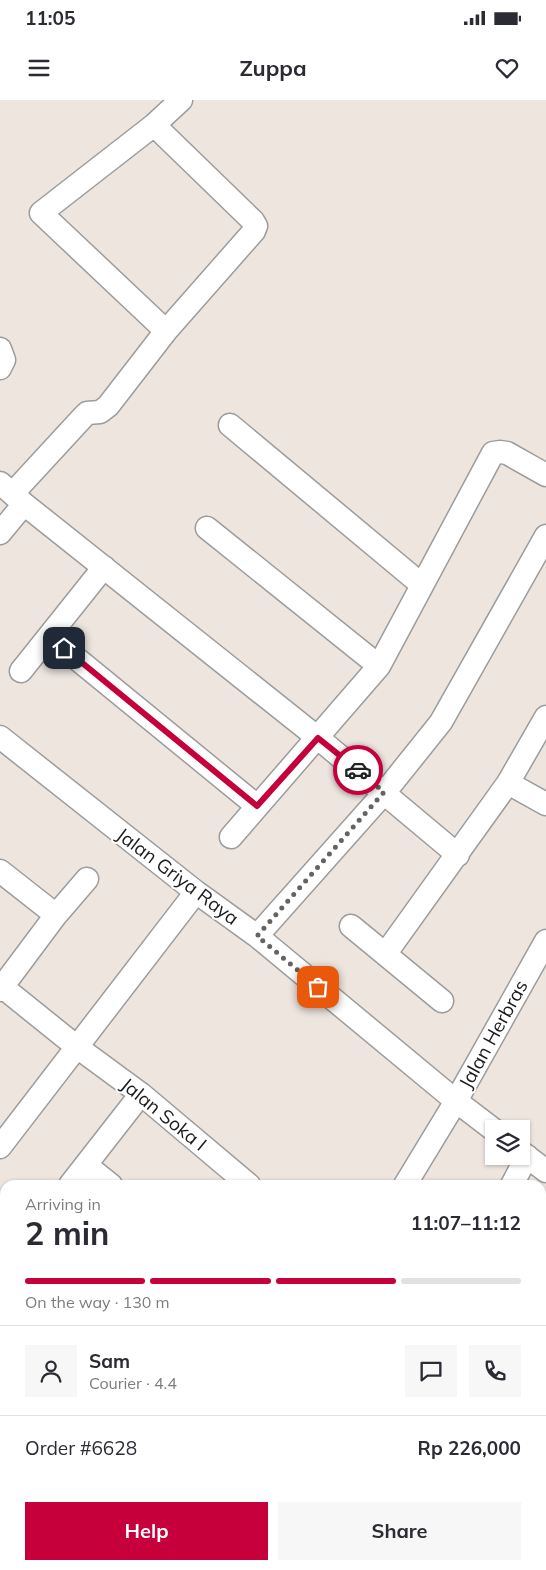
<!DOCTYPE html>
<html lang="en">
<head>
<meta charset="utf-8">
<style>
	:root { --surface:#fff; --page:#f7f7f7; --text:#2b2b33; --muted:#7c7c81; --line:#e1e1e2; --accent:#c6003b }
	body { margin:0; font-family:Mulish,sans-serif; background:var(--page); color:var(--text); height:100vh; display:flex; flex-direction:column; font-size:19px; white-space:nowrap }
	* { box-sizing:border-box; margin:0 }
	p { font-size:16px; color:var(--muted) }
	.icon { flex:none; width:28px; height:28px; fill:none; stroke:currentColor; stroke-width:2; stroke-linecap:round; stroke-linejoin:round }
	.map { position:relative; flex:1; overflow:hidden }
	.side { position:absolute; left:0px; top:1080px; width:546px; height:390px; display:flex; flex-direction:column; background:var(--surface); border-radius:15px 15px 0 0; box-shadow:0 1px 4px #0004 }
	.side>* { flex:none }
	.buttons { position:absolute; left:485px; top:1020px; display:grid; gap:10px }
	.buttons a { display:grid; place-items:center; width:45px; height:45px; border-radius:0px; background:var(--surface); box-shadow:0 1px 4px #0004; font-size:25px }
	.pin { position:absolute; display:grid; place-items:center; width:42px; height:42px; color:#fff; margin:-21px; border-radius:10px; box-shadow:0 2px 8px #0006 }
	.courier { position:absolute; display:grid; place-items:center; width:50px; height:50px; margin:-25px; border:4px solid #c6003b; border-radius:50%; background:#fff; color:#222; box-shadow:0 1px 6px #0007 }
	.summary em { font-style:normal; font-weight:700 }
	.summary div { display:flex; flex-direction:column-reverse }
	.summary { display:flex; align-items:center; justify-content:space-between; height:85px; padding:0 25px }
	h1 { font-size:32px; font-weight:700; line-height:38px }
	.bar { display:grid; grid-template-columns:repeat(4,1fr); gap:8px 5px; align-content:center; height:60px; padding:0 25px }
	.bar i { height:6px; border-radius:4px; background:var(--line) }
	.bar .active { background:var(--accent) }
	.bar p { grid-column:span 4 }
	.line { display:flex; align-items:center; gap:12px; padding:0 25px; border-top:1px solid var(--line) }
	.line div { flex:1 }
	.round { display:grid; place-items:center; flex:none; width:52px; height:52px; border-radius:0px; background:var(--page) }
	.primary-button { display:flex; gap:10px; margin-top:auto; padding:10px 25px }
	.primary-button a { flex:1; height:58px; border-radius:0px; background:var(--accent); color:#fff; font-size:20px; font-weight:700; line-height:58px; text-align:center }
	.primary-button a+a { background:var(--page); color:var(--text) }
	.status { display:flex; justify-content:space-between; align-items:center; height:35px; padding:0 25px; background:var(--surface); direction:ltr }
	.status svg { height:14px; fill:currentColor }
	header { display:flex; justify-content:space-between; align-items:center; height:65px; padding:0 25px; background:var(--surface); font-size:22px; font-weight:700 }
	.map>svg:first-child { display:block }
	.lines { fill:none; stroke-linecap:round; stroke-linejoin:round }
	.minor-casing { stroke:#9c9c9c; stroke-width:25 }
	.minor { stroke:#fff; stroke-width:22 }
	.done { stroke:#656260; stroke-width:5; stroke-dasharray:0 9 }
	.route { stroke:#c6003b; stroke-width:6 }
	.labels { text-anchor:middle; stroke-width:4; stroke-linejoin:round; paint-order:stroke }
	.street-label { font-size:19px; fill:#1b1b1b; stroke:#fff }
</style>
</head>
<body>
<div class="status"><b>11:05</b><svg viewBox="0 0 49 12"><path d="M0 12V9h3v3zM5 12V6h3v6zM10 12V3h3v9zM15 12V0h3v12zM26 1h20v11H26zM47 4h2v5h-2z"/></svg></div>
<header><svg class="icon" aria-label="menu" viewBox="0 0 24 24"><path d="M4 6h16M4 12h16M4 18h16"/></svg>Zuppa<svg class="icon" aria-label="heart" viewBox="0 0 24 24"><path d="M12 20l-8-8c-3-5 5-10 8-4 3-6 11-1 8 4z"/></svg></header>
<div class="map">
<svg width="546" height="1470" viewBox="0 0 546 1470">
	<rect width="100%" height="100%" fill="#eee5df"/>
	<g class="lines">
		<defs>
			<path id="minor" d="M 166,231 L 41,113 L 154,25 L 181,0
				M 0,249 L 4,260 L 0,268
				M 230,325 L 422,485
				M 0,383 L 24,404 L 318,638 L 458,755
				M 13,393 L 84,316 L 87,313 L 100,312 L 108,306 L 166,231 L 254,131 L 256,126 L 253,121 L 154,25
				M 207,428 L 379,566
				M 0,433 L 24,404
				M 49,536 L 257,706
				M 21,571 L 104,467
				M 0,637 L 196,792 L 257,836 L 456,1001 L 494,1030
				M 508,683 L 546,704
				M 231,737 L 379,566 L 493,353 L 500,352 L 507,353 L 546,375
				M 0,771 L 56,815
				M 351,826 L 442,901
				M 257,836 L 385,692 L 441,622 L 546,436
				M 386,853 L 508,683 L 546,617
				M 0,885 L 77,947 L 141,994 L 249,1085
				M 0,890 L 56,815 L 87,779
				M 0,1047 L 196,792
				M 521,1052 L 546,1071
				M 86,1065 L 111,1085
				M 70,1085 L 141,994
				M 405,1085 L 456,1001 L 546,841
				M 512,1085 L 527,1056
				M 541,1238 L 546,1229
				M 0,1241 L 5,1245
				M 541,1318 L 546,1316
				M 0,1364 L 5,1368
				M 197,1470 L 199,1465
				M 224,1470 L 233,1465"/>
		</defs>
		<use href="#minor" class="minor-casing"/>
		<use href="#minor" class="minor"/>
	</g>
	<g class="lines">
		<path class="done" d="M 318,887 L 257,836 L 384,692 L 358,670"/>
		<path class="route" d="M 64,548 L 257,706 L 318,638 L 358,670"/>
	</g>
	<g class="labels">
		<g class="street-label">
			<text transform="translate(178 776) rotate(37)" y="7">Jalan Griya Raya</text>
			<text transform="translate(493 934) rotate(-61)" y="7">Jalan Herbras</text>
			<text transform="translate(164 1014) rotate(39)" y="7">Jalan Soka I</text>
		</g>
	</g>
</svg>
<div class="buttons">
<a><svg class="icon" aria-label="layers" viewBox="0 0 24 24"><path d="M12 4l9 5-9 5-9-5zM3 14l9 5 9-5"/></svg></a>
</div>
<div class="pin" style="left:318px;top:887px;background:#ea580c"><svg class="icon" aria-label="bag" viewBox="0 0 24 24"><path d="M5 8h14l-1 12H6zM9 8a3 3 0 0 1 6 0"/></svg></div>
<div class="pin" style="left:64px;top:548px;background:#1f2937"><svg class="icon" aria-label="home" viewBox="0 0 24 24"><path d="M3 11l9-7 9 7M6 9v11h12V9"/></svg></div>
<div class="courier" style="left:358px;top:670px"><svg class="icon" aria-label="car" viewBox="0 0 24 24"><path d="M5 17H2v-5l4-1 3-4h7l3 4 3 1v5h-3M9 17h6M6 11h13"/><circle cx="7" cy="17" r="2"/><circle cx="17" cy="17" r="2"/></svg></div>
<section class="side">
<div class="summary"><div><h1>2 min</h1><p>Arriving in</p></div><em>11:07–11:12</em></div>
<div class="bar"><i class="active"></i><i class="active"></i><i class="active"></i><i></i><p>On the way · 130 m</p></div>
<div class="line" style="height:90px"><a class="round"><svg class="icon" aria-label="person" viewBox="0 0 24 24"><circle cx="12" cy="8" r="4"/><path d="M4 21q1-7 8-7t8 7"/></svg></a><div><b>Sam</b><p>Courier · 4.4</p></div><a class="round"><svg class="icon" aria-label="chat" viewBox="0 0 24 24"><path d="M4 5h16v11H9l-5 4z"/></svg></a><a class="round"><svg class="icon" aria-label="phone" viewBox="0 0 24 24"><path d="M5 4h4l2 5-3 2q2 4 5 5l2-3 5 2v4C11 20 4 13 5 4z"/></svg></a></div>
<div class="line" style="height:65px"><div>Order #6628</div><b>Rp 226,000</b></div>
<div class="primary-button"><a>Help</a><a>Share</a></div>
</section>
</div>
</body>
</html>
